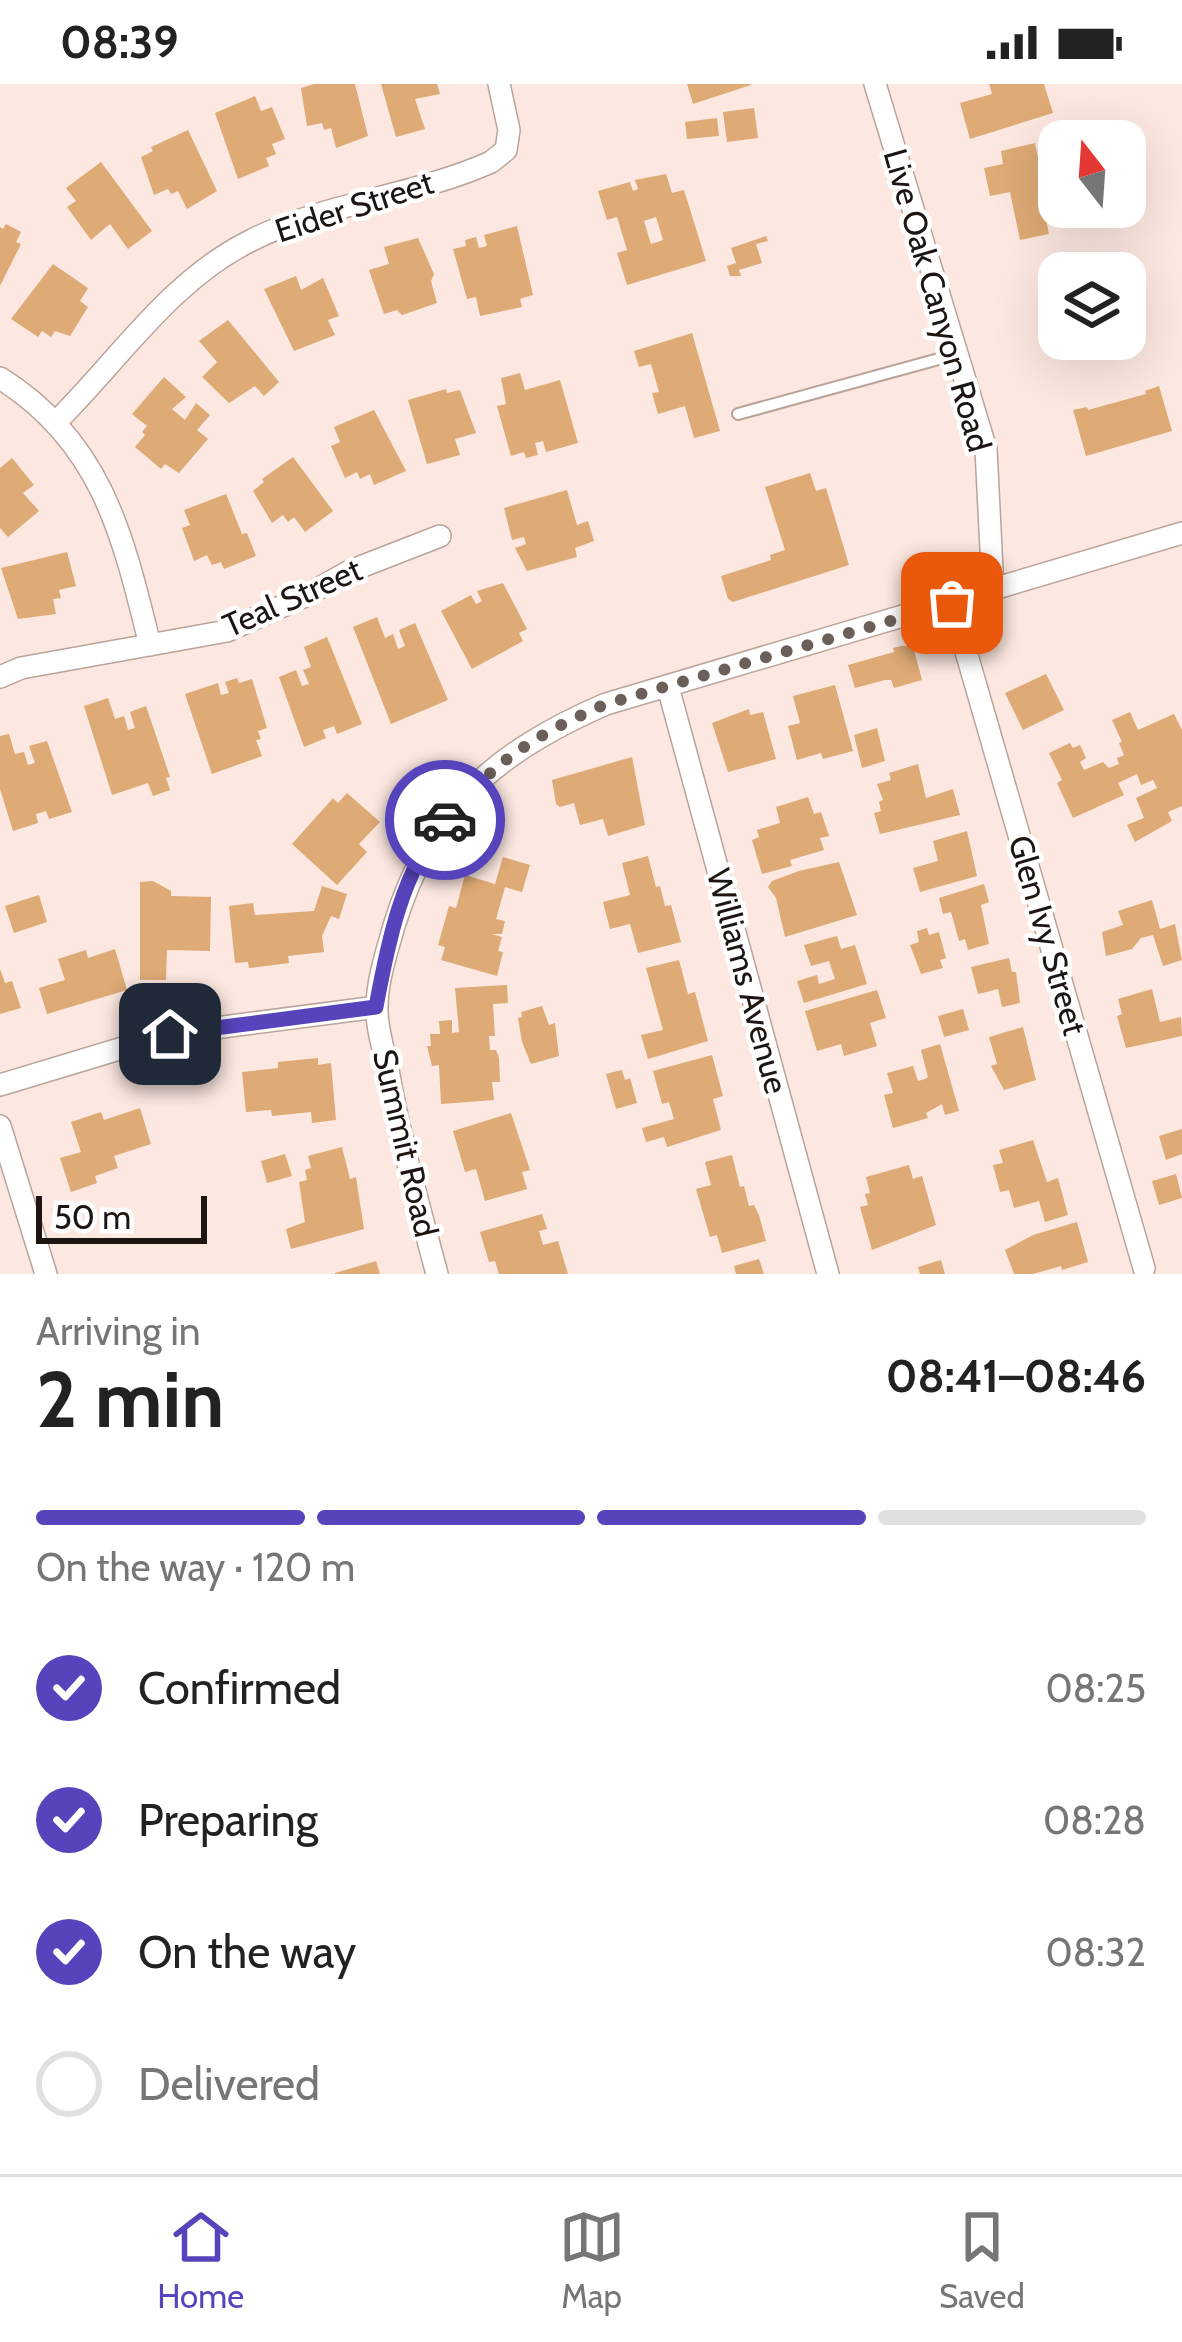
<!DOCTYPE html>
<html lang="en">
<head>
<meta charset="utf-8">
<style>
	:root { --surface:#fff; --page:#f2f2f2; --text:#222; --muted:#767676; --line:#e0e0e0; --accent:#5744bc }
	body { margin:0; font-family:Cabin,sans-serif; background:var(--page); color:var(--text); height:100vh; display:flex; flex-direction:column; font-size:45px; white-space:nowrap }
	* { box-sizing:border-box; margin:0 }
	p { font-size:39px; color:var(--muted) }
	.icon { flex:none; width:66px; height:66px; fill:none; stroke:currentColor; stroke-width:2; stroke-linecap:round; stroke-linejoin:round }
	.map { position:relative; height:1190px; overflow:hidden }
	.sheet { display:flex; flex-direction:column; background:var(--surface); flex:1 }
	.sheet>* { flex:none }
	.needle { width:78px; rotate:343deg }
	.buttons { position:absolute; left:1038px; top:36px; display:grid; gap:24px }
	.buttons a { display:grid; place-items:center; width:108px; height:108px; border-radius:24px; background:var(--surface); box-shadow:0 12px 48px #0002; font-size:60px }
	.scale { position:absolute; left:36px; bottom:30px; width:171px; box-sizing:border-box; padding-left:12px; border:6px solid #1d1511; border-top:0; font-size:33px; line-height:42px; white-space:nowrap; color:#1d1511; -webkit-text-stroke:9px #fff; paint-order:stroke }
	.pin { position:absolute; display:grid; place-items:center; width:102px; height:102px; color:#fff; margin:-51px; border-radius:24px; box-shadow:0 6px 18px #0006 }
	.courier { position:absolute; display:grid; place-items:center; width:120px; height:120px; margin:-60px; border:9px solid #5744bc; border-radius:50%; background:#fff; color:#222; box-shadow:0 3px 15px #0007 }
	.headline em { font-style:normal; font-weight:700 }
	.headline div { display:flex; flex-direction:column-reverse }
	.headline { display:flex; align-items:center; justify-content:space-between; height:204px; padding:0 36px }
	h1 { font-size:78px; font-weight:700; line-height:90px }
	.bar { display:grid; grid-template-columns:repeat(4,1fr); gap:18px 12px; align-content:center; height:144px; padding:0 36px }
	.bar i { height:15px; border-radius:9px; background:var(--line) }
	.bar .current { background:var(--accent) }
	.bar p { grid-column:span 4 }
	ol { padding:0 36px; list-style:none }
	li { display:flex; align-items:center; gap:36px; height:132px }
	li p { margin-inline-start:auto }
	li .icon { padding:12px; border-radius:50%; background:var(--accent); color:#fff; stroke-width:4 }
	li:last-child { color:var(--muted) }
	li i { width:66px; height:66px; border:6px solid var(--line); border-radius:50% }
	.status { display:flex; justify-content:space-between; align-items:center; height:84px; padding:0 60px; background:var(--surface); direction:ltr }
	.status svg { height:33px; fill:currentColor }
	.dock { display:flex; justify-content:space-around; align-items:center; height:168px; border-top:3px solid var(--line); background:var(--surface); font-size:33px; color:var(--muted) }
	.dock a { display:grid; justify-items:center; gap:6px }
	.dock .current { color:var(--accent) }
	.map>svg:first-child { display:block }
	.building { fill:#deaa75; fill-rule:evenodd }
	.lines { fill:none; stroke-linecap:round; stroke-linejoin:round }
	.service-casing { stroke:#baa49a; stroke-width:14 }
	.minor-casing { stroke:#baa49a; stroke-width:24 }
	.service { stroke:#fff; stroke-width:10 }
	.minor { stroke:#fff; stroke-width:21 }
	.done { stroke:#6b5f59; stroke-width:12; stroke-dasharray:0 21.6 }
	.route { stroke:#5744bc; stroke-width:15 }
	.labels { text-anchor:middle; stroke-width:9; stroke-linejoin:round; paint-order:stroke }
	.street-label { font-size:33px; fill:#1d1511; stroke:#fff }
</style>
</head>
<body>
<div class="status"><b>08:39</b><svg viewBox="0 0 49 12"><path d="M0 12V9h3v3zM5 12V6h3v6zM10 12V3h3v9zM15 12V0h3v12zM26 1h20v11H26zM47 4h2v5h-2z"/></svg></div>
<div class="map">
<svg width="1182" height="1190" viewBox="0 0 1182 1190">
	<rect width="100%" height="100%" fill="#fce8e0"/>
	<path class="building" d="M 314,0 L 355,0 L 368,52 L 336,64 L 331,44 L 324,46 L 322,39 L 307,42 L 301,4 Z
		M 381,0 L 437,0 L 440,10 L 415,15 L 425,45 L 396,53 Z
		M 687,0 L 751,0 L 751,1 L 693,20 Z
		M 989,0 L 1044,0 L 1053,29 L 970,55 L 960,19 L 992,10 Z
		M 255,12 L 261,27 L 272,23 L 285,55 L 272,60 L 276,70 L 266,74 L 269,82 L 238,95 L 215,29 Z
		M 754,24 L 758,54 L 727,58 L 723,28 Z
		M 717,34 L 719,52 L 687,55 L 685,38 Z
		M 188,46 L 217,107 L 187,125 L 178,107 L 171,110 L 168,105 L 154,111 L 141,73 L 153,67 L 151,63 Z
		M 1035,59 L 1039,78 L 1047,76 L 1052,98 L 1044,100 L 1047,114 L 1042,115 L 1049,150 L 1020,156 L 1010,108 L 990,112 L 984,84 L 1003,80 L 1001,67 Z
		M 101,78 L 152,147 L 128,165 L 110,140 L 91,156 L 67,123 L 76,117 L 66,104 Z
		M 666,90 L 672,109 L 684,106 L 706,177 L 627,201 L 617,169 L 627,166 L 617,133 L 607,136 L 598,107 L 630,98 L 633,107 L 638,105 L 635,96 ZM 656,133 L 663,156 L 651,160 L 644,137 Z
		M 6,140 L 21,148 L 16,158 L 21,160 L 0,202 L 0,143 L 3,145 Z
		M 517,142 L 533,211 L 520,215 L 522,223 L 480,232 L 476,213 L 467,215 L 453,165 L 466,162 L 465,156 L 476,153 L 479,164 L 487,162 L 484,151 Z
		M 766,152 L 768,157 L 756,160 L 762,179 L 739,186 L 741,192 L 730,192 L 727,182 L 736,179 L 731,164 Z
		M 418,154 L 434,190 L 431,197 L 437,219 L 402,231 L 397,226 L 384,230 L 369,186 L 389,180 L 384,163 Z
		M 53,180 L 88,204 L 80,217 L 88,223 L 70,252 L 55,247 L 51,253 L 42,247 L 38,253 L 11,235 Z
		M 296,192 L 301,206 L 323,194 L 339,232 L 328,236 L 335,251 L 294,267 L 264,205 Z
		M 228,236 L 279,298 L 264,312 L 255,302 L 229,319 L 202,293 L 217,278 L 199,257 Z
		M 692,249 L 720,347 L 694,354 L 685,322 L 658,330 L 652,309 L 659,308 L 651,280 L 639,283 L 634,267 Z
		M 520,289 L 525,306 L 560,296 L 578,359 L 546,368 L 543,357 L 535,359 L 538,371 L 526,374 L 524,368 L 511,372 L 497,322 L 506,320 L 501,294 Z
		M 164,293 L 186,313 L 172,325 L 185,336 L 196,319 L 210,331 L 197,346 L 208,355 L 179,389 L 165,380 L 161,385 L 135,363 L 145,351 L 142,348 L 147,342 L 132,330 Z
		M 1159,302 L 1172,347 L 1086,372 L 1073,326 L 1087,323 L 1088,326 L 1146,310 L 1145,307 Z
		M 446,305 L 447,309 L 460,306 L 476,349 L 455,355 L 460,371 L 427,380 L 408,316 Z
		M 374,326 L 406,387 L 374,401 L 370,390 L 360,395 L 357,388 L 345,394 L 331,362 L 340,358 L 334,343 Z
		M 293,373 L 333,427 L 305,448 L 294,433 L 288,438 L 283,431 L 272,439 L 253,407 L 264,398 L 262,395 Z
		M 12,374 L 34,401 L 23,409 L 39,427 L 8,453 L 0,444 L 0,384 Z
		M 810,389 L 816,407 L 826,404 L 849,481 L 733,518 L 728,515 L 721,492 L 771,476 L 770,471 L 785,466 L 765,403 Z
		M 567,406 L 577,441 L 588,437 L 594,457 L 575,464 L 577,473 L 527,487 L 515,464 L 526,460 L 524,453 L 512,456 L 504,424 Z
		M 226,410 L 242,450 L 247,449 L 256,472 L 224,485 L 221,478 L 212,481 L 207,471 L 194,477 L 182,444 L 190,441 L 184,426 Z
		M 67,468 L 76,502 L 59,506 L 61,514 L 53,515 L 56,530 L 18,535 L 1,484 Z
		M 503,499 L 527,545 L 519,549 L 523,557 L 472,585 L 441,527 L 471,511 L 476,520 L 482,517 L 477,507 Z
		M 377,533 L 385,554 L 393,550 L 398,565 L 405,562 L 399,546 L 415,539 L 448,616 L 391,640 L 353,543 Z
		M 327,553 L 362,640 L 337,650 L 334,642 L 323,646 L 326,654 L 304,663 L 279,593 L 296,586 L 302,602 L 309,600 L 303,586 L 311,583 L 304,563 Z
		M 901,562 L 913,562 L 922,596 L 894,604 L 891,596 L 885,596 L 855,604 L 848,581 L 894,568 L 893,564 Z
		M 1046,590 L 1064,626 L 1023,646 L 1005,609 Z
		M 237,594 L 239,599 L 252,595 L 267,644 L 258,647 L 261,655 L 256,656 L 262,672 L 212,690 L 185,610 L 218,599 L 221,611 L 229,609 L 225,598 Z
		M 835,601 L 853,667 L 823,675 L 821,669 L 797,676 L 788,642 L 800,639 L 793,612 Z
		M 108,614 L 115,635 L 124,632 L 128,646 L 135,644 L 130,628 L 146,622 L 170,693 L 166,694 L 170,706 L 153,712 L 148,699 L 112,711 L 84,622 Z
		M 749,625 L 750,631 L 763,628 L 776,675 L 728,688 L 712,639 Z
		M 1130,628 L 1138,646 L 1174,630 L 1182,646 L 1182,722 L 1168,728 L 1172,737 L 1135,758 L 1127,741 L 1144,734 L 1136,714 L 1157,704 L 1153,696 L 1141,701 L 1137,690 L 1118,699 L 1124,711 L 1073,734 L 1057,699 L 1062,696 L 1049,669 L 1070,659 L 1073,664 L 1080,661 L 1086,674 L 1080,678 L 1084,686 L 1103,678 L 1109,684 L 1119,680 L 1117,674 L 1124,671 L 1119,659 L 1122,658 L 1112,636 Z
		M 877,644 L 885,677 L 862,684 L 854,651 Z
		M 9,650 L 15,670 L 24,668 L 28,681 L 35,679 L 29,662 L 47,657 L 72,728 L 49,735 L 46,727 L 36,730 L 38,739 L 13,747 L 0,705 L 0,652 Z
		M 632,673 L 645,741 L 608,752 L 603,735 L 580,741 L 574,719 L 560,723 L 556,720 L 552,696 Z
		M 918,680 L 926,714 L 953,705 L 960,731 L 880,750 L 874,729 L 881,727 L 879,718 L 883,716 L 877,700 L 891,696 L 889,689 Z
		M 347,709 L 380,738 L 359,760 L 367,768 L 337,801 L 292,760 L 333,714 L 338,719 Z
		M 808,713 L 814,730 L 821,728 L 829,752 L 820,754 L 824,766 L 790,776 L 792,782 L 762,790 L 752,756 L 759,753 L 757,746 L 780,739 L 776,723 Z
		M 967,747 L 977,792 L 920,808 L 913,784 L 938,777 L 933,757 Z
		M 648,772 L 656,803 L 660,802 L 665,822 L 671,821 L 681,858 L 638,869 L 630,840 L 610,845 L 603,818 L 630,811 L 622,779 Z
		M 503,773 L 530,781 L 522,808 L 505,803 L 496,835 L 505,837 L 502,850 L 492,850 L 502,853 L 498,867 L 503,868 L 497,892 L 441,876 L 445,863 L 438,861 L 449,822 L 456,824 L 465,791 L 495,800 Z
		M 839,778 L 857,831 L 785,853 L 776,814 L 768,803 L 772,797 L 799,787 Z
		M 153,797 L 171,807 L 171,812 L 211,813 L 210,867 L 167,866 L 166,896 L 140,896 L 140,798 Z
		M 984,800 L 989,818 L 981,821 L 989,860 L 968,866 L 965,855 L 959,857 L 951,828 L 943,830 L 939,814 Z
		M 322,802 L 347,810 L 339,835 L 331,832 L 322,852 L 324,868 L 288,872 L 289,879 L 249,884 L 248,878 L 235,879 L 229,822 L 253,819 L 255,831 L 314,827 Z
		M 39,811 L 47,838 L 14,849 L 5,822 Z
		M 1152,816 L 1160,845 L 1175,840 L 1182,876 L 1163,882 L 1153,851 L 1141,854 L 1132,865 L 1106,872 L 1102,848 L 1123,841 L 1118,827 Z
		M 927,844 L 929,851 L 939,848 L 946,874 L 940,876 L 943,884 L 921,890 L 910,861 L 919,858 L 917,847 Z
		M 837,852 L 841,865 L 855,861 L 867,900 L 804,919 L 797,897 L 817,891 L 819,900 L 835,895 L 829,877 L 811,882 L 804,861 Z
		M 115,865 L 127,906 L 47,930 L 39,904 L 65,896 L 58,875 L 86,866 L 88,874 Z
		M 1009,874 L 1012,888 L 1016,888 L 1020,919 L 1002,923 L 998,905 L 978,910 L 971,883 Z
		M 679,876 L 688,910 L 695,908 L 708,957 L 648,975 L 641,951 L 663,946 L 646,884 Z
		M 0,885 L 5,899 L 12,897 L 21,924 L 0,930 Z
		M 507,901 L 508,919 L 493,920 L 495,952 L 489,952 L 490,966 L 496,966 L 499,974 L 500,998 L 492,998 L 494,1016 L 441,1020 L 439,981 L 432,982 L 427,962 L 431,962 L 430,950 L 440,950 L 439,937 L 452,936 L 452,949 L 459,948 L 455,904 Z
		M 1152,905 L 1160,938 L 1181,933 L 1182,952 L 1126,964 L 1117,932 L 1122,930 L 1118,915 Z
		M 877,906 L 886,934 L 870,939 L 877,962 L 844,972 L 841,960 L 817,967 L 805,927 Z
		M 542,922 L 549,941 L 555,939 L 559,972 L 531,980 L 522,958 L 518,934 L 522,933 L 521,928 Z
		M 963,925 L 969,946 L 944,953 L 938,932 Z
		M 1023,943 L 1036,996 L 1004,1006 L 991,982 L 997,980 L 989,953 Z
		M 940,960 L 959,1027 L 945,1031 L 942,1020 L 926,1029 L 928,1034 L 893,1044 L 884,1011 L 893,1009 L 887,989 L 913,982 L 918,997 L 925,995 L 928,993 L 921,966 Z
		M 712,971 L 723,1012 L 713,1015 L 721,1046 L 667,1063 L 664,1053 L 646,1058 L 642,1044 L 674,1035 L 669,1018 L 662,1020 L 653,987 Z
		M 318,974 L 318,981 L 331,979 L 336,1036 L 312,1039 L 311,1028 L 272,1032 L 271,1026 L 246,1028 L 242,988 L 278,984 L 278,978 Z
		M 622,986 L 625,996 L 630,994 L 637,1019 L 616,1025 L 606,990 Z
		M 140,1024 L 151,1060 L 114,1072 L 118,1084 L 95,1092 L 97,1099 L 71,1108 L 60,1074 L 81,1068 L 71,1038 L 101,1028 L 104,1036 Z
		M 511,1029 L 530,1086 L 522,1088 L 527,1105 L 485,1117 L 476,1085 L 465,1088 L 453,1047 Z
		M 1182,1045 L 1182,1070 L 1166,1076 L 1159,1052 Z
		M 1033,1056 L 1047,1098 L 1058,1094 L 1068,1131 L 1045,1138 L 1039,1117 L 1014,1124 L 1009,1106 L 1000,1108 L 993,1081 L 1003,1079 L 999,1066 Z
		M 342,1063 L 350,1095 L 356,1093 L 364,1145 L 291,1165 L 286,1145 L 305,1138 L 299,1098 L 307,1096 L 305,1086 L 311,1084 L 308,1072 Z
		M 285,1070 L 292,1092 L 267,1099 L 261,1077 Z
		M 732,1071 L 740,1103 L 744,1102 L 749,1122 L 754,1121 L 759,1131 L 766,1157 L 722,1169 L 717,1151 L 710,1153 L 696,1105 L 711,1101 L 705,1078 Z
		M 909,1081 L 913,1095 L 922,1092 L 936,1141 L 872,1166 L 860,1123 L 868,1121 L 865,1110 L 870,1109 L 866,1093 Z
		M 1176,1090 L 1182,1114 L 1159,1121 L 1152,1097 Z
		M 542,1130 L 547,1145 L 539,1147 L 543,1161 L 558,1157 L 568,1190 L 499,1190 L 495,1177 L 489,1178 L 480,1148 Z
		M 1077,1138 L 1088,1178 L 1062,1186 L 1061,1182 L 1033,1190 L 1014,1190 L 1005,1166 L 1033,1151 Z
		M 759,1175 L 764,1190 L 736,1190 L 734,1182 Z
		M 941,1176 L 945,1190 L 920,1190 L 918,1183 Z
		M 376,1177 L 380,1190 L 335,1190 L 335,1189 Z"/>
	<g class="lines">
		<defs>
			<path id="service" d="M 738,330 L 957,270"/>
			<path id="minor" d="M 875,0 L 986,365 L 993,506
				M 0,294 C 102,358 123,452 150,561
				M 55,339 C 116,279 169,198 248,158 C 325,118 413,113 491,78 L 506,66 L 509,46 L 499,0
				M 952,519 L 1144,1184
				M 0,593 L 21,584 L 227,547 L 305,512 L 350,487 L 440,452
				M 668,603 L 828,1190
				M 0,1001 L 169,950 L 377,923
				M 0,1042 L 46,1190
				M 437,1190 C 419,1122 400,1055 388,986 C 384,966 376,943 377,923 C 377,897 387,867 394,842 C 430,724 495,668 606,620 L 1182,449"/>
		</defs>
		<use href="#service" class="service-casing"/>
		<use href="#minor" class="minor-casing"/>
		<use href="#service" class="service"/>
		<use href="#minor" class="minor"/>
	</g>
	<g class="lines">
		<path class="done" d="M 445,736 C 496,676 535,651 606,620 L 952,519"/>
		<path class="route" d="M 170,950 L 376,923 C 388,858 402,787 445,736"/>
	</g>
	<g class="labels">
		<g class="street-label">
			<text transform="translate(354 122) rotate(-18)" y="12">Eider Street</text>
			<text transform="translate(938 216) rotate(74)" y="12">Live Oak Canyon Road</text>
			<text transform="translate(292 513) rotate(-24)" y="12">Teal Street</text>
			<text transform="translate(1048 851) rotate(74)" y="12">Glen Ivy Street</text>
			<text transform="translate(748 897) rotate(75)" y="12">Williams Avenue</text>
			<text transform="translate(406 1059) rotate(77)" y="12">Summit Road</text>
		</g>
	</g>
</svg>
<div class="buttons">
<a><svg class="needle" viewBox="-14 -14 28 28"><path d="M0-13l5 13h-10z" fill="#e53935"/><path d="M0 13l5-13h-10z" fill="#767676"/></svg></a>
<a><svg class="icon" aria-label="layers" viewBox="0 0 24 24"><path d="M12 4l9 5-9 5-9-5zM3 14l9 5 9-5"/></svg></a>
</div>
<div class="scale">50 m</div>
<div class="pin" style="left:952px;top:519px;background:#ea580c"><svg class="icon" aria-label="bag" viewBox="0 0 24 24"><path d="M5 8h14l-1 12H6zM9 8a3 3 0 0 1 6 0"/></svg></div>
<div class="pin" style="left:170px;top:950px;background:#1f2937"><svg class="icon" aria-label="home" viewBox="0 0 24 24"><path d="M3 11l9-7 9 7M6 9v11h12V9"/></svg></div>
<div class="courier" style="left:445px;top:736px"><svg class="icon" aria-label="car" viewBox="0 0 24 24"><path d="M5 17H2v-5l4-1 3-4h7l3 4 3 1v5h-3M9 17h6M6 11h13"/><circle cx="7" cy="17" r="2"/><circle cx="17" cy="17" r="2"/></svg></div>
</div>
<section class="sheet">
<div class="headline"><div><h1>2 min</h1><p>Arriving in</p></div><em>08:41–08:46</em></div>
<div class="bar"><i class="current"></i><i class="current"></i><i class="current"></i><i></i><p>On the way · 120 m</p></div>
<ol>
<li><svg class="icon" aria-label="check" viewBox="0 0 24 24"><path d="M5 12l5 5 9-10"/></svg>Confirmed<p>08:25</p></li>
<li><svg class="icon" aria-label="check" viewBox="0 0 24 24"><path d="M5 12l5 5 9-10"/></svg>Preparing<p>08:28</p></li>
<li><svg class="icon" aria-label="check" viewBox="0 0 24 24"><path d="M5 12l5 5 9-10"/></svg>On the way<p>08:32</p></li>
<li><i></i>Delivered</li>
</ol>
</section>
<nav class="dock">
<a class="current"><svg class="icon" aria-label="home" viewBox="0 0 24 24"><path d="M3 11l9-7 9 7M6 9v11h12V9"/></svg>Home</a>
<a><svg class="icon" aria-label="map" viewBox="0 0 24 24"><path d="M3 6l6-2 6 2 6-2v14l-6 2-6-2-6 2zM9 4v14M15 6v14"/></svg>Map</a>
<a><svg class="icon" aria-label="saved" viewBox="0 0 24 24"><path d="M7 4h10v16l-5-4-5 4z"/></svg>Saved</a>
</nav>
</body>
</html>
